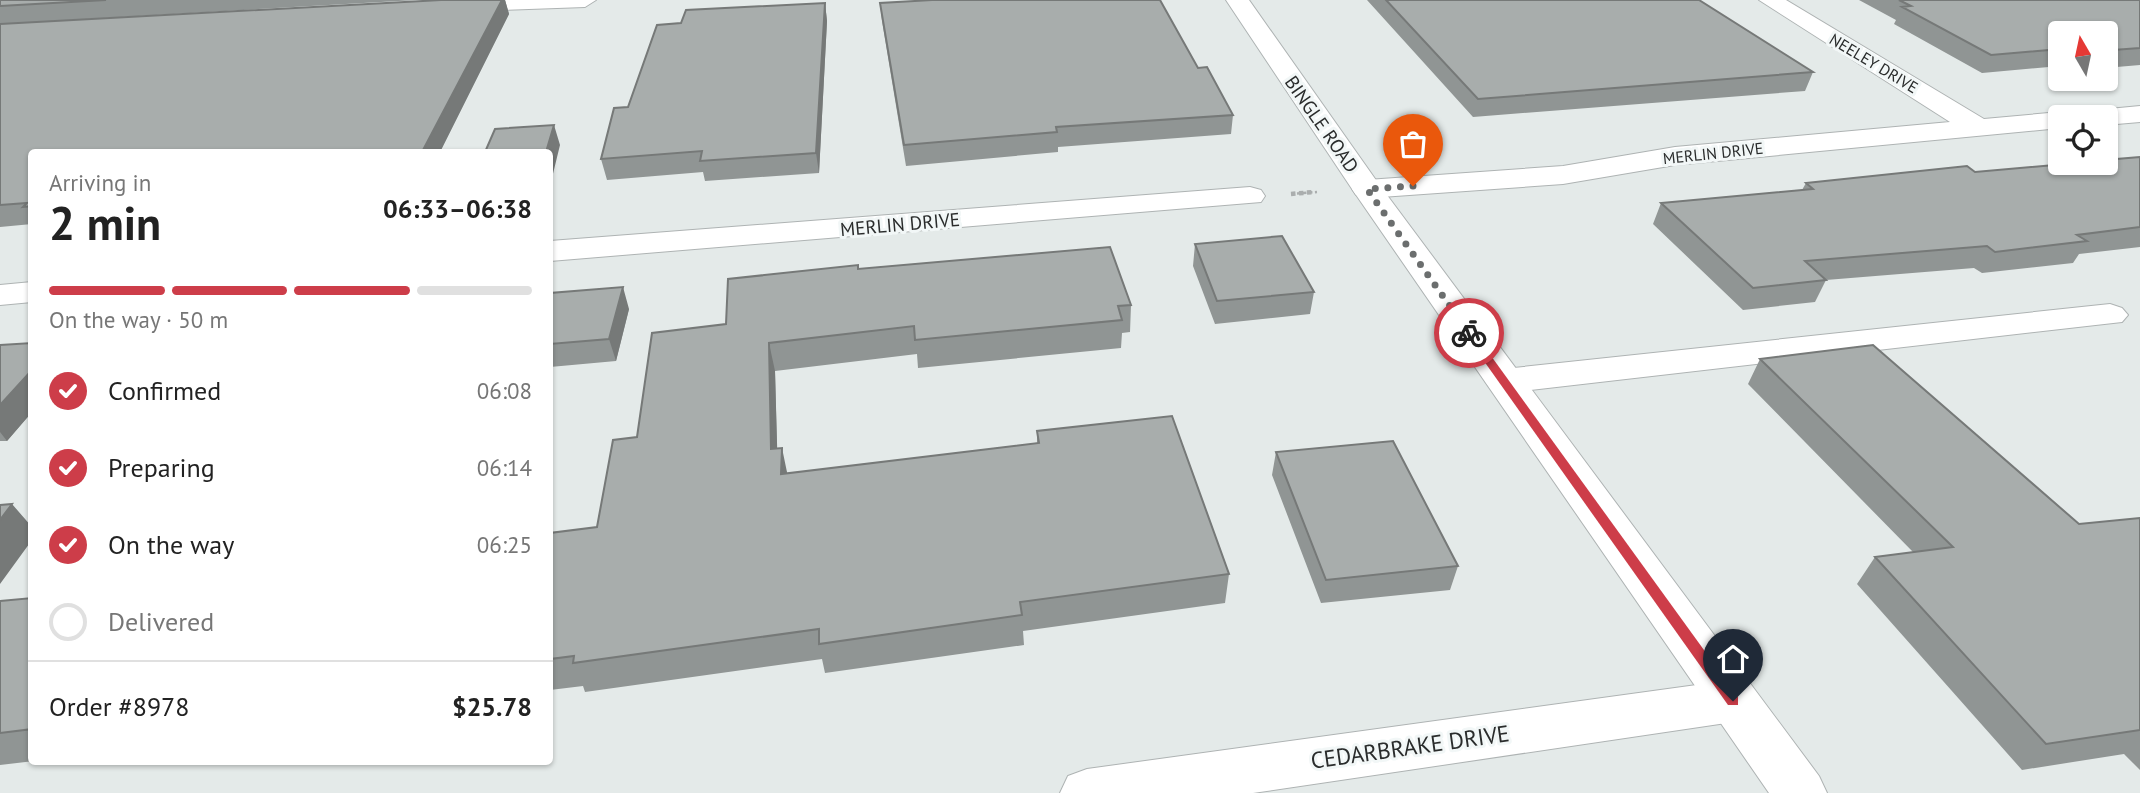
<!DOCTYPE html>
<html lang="en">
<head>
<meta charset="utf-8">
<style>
	:root { --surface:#fff; --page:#f2f2f2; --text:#222; --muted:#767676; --line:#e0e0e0; --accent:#cd3d49 }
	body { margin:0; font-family:"PT Sans",sans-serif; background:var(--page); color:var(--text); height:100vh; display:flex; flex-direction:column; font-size:26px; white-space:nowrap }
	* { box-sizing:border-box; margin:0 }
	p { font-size:23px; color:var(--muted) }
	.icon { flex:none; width:38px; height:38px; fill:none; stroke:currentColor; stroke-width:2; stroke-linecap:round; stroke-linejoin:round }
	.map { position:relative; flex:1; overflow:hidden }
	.drawer { position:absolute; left:28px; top:149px; width:525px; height:616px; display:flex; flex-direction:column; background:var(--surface); border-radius:7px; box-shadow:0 2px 5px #0004 }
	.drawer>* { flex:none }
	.needle { width:46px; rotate:351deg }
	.controls { position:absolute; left:2048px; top:21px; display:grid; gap:14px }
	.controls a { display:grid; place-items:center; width:70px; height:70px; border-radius:7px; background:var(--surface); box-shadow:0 2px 5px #0004; font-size:35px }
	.pin { position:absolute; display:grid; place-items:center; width:60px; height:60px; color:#fff; margin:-72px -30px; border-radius:50% 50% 50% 0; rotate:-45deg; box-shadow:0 0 7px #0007 }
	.pin .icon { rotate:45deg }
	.courier { position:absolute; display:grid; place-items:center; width:70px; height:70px; margin:-35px; border:5px solid #cd3d49; border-radius:50%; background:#fff; color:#222; box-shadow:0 2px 9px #0007 }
	.summary em { font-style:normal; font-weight:700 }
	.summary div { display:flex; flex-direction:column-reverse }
	.summary { display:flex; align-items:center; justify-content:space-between; height:119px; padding:0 21px }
	h1 { font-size:46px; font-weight:700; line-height:52px }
	.bar { display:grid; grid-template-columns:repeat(4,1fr); gap:10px 7px; align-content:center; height:84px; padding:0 21px }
	.bar i { height:9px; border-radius:5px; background:var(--line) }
	.bar .on { background:var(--accent) }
	.bar p { grid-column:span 4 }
	.line { display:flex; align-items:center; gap:18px; padding:0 21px; border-top:2px solid var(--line) }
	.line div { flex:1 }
	ol { padding:0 21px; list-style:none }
	li { display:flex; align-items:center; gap:21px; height:77px }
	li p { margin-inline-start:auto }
	li .icon { padding:7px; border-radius:50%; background:var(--accent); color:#fff; stroke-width:4 }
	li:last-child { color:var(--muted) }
	li i { width:38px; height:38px; border:4px solid var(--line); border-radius:50% }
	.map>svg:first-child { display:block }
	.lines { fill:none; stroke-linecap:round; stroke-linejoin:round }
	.minor-casing { stroke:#aeb3b3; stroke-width:2 }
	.major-casing { stroke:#aeb3b3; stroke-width:2 }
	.path-far1 { stroke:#aaaeae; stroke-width:2.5; stroke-dasharray:3.5 2.5; stroke-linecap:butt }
	.path { stroke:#aaaeae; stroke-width:4.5; stroke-dasharray:4.5 3.5; stroke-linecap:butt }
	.minor { fill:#fff; fill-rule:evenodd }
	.major { fill:#fff; fill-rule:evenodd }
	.wall { fill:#909594 }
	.shaded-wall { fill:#767978 }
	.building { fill:#a8adac; stroke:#767978; stroke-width:2 }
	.route { fill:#cd3d49 }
	.done { stroke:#6b6e6e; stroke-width:7; stroke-dasharray:0 12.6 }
	.labels { text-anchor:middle; stroke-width:6; stroke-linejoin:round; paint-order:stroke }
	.far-street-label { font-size:16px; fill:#2a2c2c; stroke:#f2f7f7 }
	.street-label { font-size:19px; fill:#2a2c2c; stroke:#f2f7f7 }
	.near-street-label { font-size:23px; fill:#2a2c2c; stroke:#f2f7f7 }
</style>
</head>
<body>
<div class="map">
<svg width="2140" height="793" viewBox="0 0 2140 793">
	<rect width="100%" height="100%" fill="#e4eae9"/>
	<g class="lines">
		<defs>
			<path id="minor" d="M 454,0 L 596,0 L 585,7 L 446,12 L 442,7 L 446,2 Z
				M 1759,0 L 1786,0 L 1984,119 L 2060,112 L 2072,117 L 2060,117 L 2060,128 L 1675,165 L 1563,184 L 1367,198 L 1356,195 L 1352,189 L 1356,183 L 1367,180 L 1563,166 L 1675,147 L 1950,122 Z
				M 2140,106 L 2140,122 L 2105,125 L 2105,117 L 2084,117 L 2088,111 Z
				M 1250,187 L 1261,190 L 1265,196 L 1261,202 L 550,261 L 550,241 Z
				M 32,282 L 32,302 L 0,305 L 0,285 Z
				M 2110,304 L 2122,308 L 2128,315 L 2122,322 L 1504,393 L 1491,389 L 1485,381 L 1491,373 L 1504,369 Z
				M 1733,680 L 1751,686 L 1758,701 L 1751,716 L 1733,722 L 1253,793 L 1060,793 L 1068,776 L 1087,769 Z"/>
			<path id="major" d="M 1226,0 L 1249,0 L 1378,183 L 1819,776 L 1827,793 L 1769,793 L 1352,189 Z"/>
		</defs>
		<use href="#minor" class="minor-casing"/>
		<use href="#major" class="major-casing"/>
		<path class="path-far1" d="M 1291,194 L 1317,192"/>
		<path class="path" d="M 1291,194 L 1314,192"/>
		<use href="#minor" class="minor"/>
		<use href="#major" class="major"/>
	</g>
	<path class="wall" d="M 0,0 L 416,0 L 0,24 Z
		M 441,0 L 505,0 L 509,14 L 440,152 L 32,152 L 32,224 L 0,227 L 0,24 Z
		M 1367,0 L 1699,0 L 1813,72 L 1805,91 L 1473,117 Z
		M 1859,0 L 2140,0 L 2140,65 L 2105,68 L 2105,33 L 2060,33 L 2060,66 L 1982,73 L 1894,24 L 1896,20 Z
		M 825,3 L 827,21 L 819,173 L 705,181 L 703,172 L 607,180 L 601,159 L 628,107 L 681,23 Z
		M 880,3 L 1198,68 L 1233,115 L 1231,134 L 1058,147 L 1058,152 L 906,166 L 882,21 Z
		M 2140,157 L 2140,247 L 2079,254 L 2073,263 L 1982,273 L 1974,268 L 1826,280 L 1815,302 L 1743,310 L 1653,224 L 1661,203 L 1802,190 L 1806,183 L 1975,172 Z
		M 1195,244 L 1314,292 L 1310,314 L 1215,324 L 1193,266 Z
		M 858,269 L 1131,305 L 1130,332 L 1122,333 L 1121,348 L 918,368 L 917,354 L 775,371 L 777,449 L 787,473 L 1037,444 L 1037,431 L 1229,574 L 1225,603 L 1023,631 L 1024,645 L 825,673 L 822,659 L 585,692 L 583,686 L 550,690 L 550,533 L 597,527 L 637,437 L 726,324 Z
		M 550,293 L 629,309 L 616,361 L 550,367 Z
		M 32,343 L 32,412 L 7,441 L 0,441 L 0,345 Z
		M 1760,359 L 2079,524 L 2140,518 L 2140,770 L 2124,754 L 2022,770 L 1857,584 L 1875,557 L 1913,552 L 1748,384 Z
		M 1276,452 L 1458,566 L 1450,590 L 1321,603 L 1272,475 Z
		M 32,598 L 32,761 L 34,761 L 0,765 L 0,601 Z"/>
	<path class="shaded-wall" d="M 502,0 L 505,0 L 509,14 L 440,152 L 422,152 Z
		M 825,3 L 827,21 L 819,173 L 816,153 Z
		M 554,125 L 560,145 L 550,186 L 550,152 L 546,152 Z
		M 623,287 L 629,309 L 616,361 L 609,339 Z
		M 769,343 L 775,371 L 778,478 L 771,449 Z
		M 32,370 L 32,412 L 7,441 L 0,432 L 0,405 Z
		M 782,448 L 788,477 L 781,474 Z
		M 12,504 L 32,527 L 32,540 L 0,584 L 0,520 Z"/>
	<path class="building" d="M 0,0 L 106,0 L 0,6 Z
		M 441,0 L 502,0 L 422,152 L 32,152 L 32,206 L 23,207 L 27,203 L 0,205 L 0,24 Z
		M 932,0 L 1160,0 L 1198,68 L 1207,67 L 1233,115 L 1056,127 L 1057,132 L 904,145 L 880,3 Z
		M 1386,0 L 1699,0 L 1813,72 L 1478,99 Z
		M 1899,0 L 2140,0 L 2140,48 L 2113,50 L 2105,47 L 2105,33 L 2060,33 L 2060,49 L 1991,55 L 1902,7 L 1911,6 Z
		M 825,3 L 816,153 L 700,161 L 702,151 L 601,159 L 614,108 L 628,107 L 657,25 L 681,23 L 686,10 Z
		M 554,125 L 546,152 L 485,152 L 495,129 Z
		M 2140,157 L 2140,227 L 2077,235 L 2087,241 L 1995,252 L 1987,246 L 1805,261 L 1826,280 L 1753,288 L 1661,203 L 1813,189 L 1806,183 L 1967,166 L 1975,172 L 2077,163 L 2105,163 L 2105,160 Z
		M 1282,236 L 1314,292 L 1217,301 L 1195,244 Z
		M 1110,247 L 1131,305 L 1118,306 L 1122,320 L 915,340 L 914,326 L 769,343 L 771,449 L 782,448 L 781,474 L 1039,443 L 1037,431 L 1172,416 L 1229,574 L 1020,602 L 1022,615 L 819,644 L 819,629 L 573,663 L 574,656 L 550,659 L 550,533 L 597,527 L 613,440 L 637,437 L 652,333 L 726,324 L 728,279 L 858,265 L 858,269 Z
		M 623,287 L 609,339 L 550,344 L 550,293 Z
		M 32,343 L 32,370 L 0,405 L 0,345 Z
		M 1873,345 L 2079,524 L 2140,518 L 2140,730 L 2046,744 L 1875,557 L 1953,547 L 1760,359 Z
		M 1393,441 L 1458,566 L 1326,580 L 1276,452 Z
		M 12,504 L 0,520 L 0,505 Z
		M 32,598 L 32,729 L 0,733 L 0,601 Z"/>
	<path class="route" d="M 1469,330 L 1473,331 L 1738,697 L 1738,705 L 1728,705 L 1464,333 Z"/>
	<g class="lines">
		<path class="done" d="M 1413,186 L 1367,189 L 1469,333"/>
	</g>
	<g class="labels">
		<g class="far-street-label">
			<text transform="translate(1874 63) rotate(31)" y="6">NEELEY DRIVE</text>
			<text transform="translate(1713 153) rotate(-6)" y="6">MERLIN DRIVE</text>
		</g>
		<g class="street-label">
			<text transform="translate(1322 124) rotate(55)" y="7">BINGLE ROAD</text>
			<text transform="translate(900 224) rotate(-5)" y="7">MERLIN DRIVE</text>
		</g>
		<g class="near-street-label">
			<text transform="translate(1410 747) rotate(-8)" y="8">CEDARBRAKE DRIVE</text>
		</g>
	</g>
</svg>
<div class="controls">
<a><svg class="needle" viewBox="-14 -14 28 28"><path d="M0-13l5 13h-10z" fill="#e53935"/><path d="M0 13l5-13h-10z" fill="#767676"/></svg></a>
<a><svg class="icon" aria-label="locate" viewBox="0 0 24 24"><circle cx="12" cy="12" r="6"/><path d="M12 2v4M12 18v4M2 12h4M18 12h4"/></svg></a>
</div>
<div class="pin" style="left:1413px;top:186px;background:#ea580c"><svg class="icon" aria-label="bag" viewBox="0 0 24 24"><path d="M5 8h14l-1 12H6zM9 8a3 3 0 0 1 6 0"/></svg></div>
<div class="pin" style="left:1733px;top:701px;background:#1f2937"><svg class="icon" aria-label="home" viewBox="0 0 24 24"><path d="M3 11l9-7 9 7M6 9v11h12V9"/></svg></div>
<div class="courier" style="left:1469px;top:333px"><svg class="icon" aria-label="bike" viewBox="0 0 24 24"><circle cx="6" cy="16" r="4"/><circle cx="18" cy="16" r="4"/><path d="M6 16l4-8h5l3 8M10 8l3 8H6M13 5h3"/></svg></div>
<section class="drawer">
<div class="summary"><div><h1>2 min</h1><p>Arriving in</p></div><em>06:33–06:38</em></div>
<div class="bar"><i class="on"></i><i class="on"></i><i class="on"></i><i></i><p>On the way · 50 m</p></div>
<ol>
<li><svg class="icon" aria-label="check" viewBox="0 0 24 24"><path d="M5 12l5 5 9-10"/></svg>Confirmed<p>06:08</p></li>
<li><svg class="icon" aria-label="check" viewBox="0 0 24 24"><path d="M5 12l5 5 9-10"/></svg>Preparing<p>06:14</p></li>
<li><svg class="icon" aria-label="check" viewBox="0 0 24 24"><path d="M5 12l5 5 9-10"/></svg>On the way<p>06:25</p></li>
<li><i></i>Delivered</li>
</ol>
<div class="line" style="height:91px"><div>Order #8978</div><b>$25.78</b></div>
</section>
</div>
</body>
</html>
